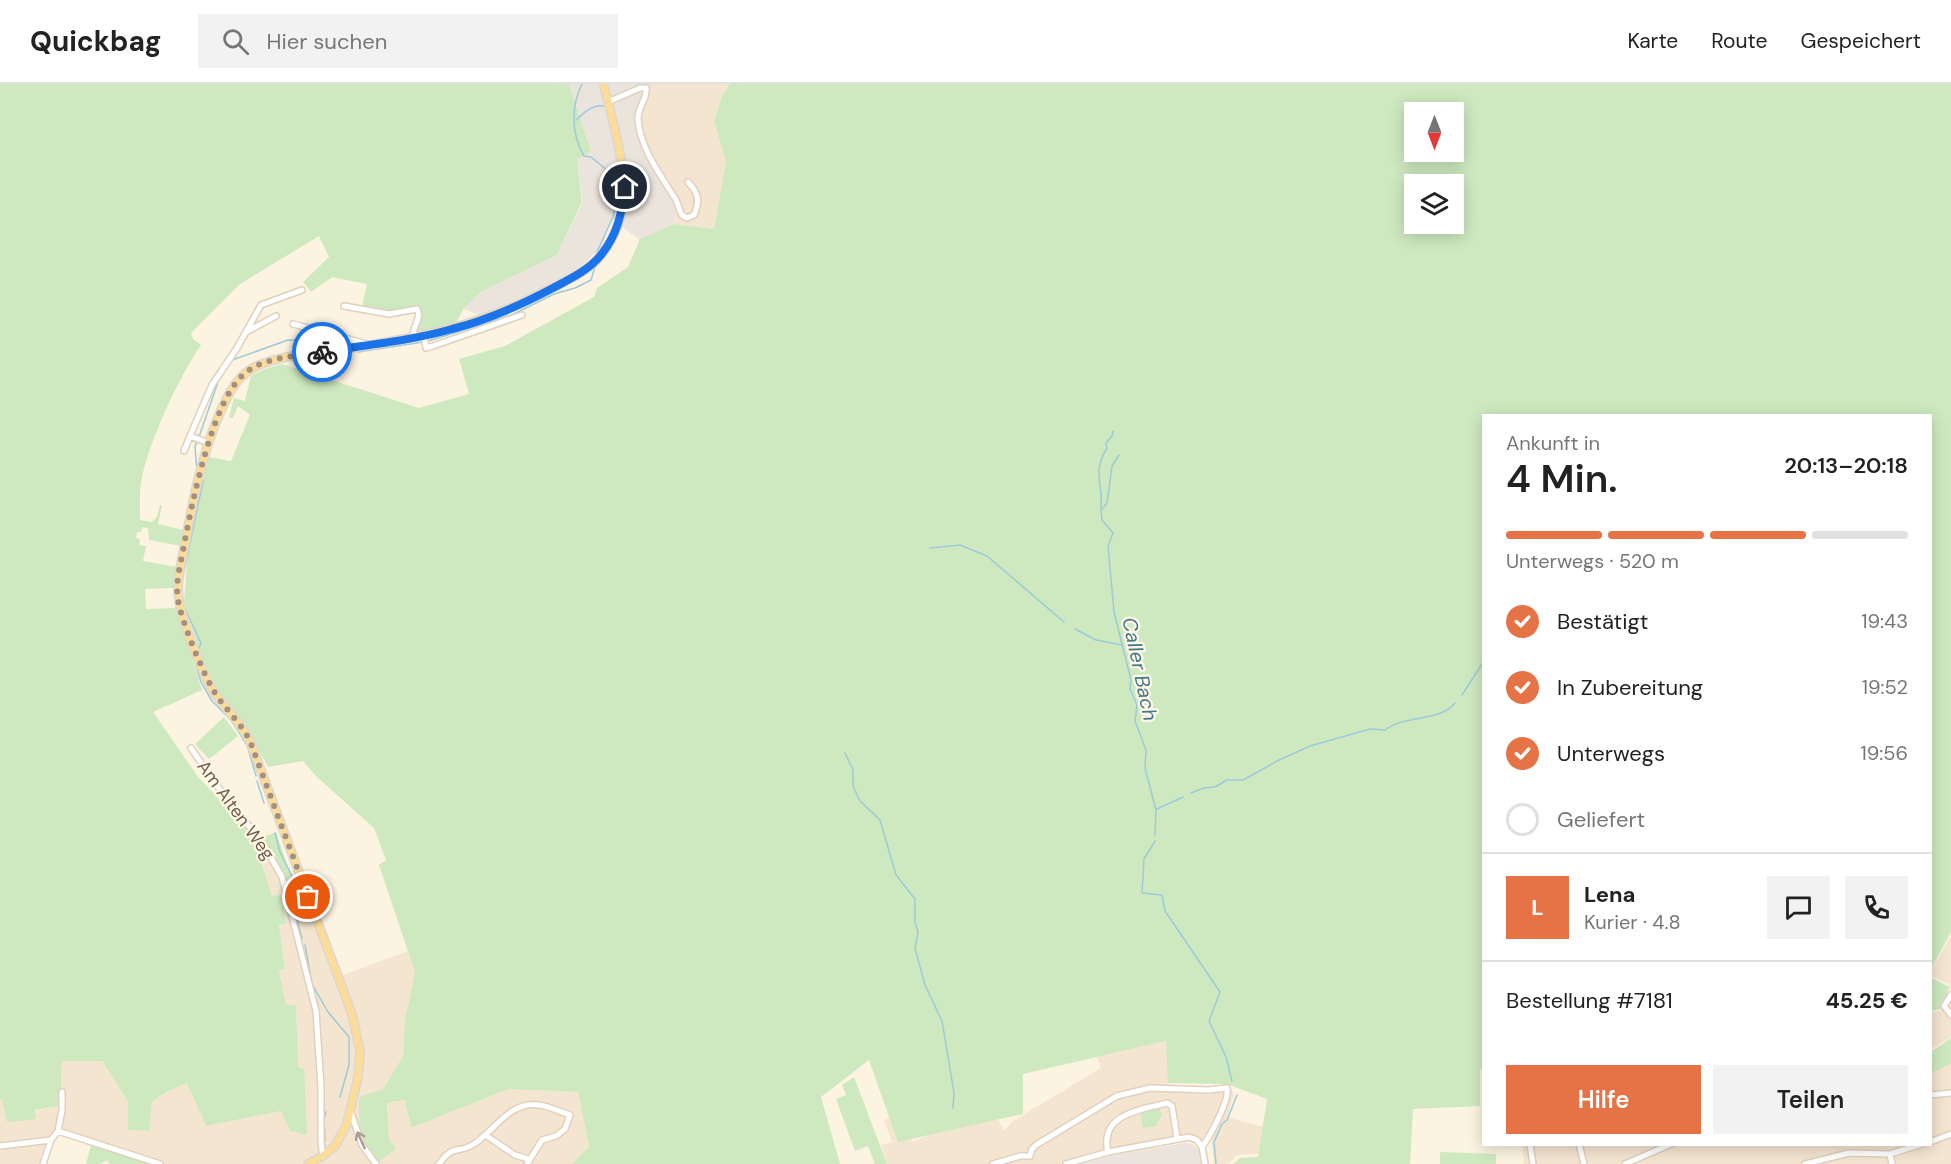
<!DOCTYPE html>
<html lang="de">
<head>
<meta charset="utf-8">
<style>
	:root { --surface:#fff; --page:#f2f2f2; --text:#222; --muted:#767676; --line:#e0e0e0; --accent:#e67346 }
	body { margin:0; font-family:"DM Sans",sans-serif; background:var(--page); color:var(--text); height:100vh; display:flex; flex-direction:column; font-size:22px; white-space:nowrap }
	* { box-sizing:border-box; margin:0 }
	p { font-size:20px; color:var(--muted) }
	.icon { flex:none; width:33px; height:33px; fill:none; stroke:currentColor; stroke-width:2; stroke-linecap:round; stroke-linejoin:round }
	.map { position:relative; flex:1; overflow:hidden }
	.sheet { position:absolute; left:1482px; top:330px; width:450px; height:732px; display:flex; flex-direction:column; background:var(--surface); border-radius:0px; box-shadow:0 3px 15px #0003 }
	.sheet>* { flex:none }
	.needle { width:39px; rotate:180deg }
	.controls { position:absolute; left:1404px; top:18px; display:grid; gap:12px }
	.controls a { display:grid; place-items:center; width:60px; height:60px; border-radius:0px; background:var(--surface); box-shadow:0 3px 15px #0003; font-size:30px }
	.pin { position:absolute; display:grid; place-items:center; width:51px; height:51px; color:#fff; margin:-26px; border:3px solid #fff; border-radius:50%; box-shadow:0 2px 6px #0007 }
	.courier { position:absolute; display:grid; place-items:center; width:60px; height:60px; margin:-30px; border:4px solid #1a73e8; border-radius:50%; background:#fff; color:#222; box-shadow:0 2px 8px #0007 }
	.summary em { font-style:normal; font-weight:600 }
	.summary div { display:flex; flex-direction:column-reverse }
	.summary { display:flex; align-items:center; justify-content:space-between; height:102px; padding:0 24px }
	h1 { font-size:39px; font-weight:600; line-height:45px }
	.bar { display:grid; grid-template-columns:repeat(4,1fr); gap:9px 6px; align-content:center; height:72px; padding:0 24px }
	.bar i { height:8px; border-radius:4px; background:var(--line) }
	.bar .active { background:var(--accent) }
	.bar p { grid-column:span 4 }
	.line { display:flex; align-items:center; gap:15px; padding:0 24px; border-top:2px solid var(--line) }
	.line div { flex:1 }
	.round { display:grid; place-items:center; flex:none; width:63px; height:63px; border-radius:0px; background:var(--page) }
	ol { padding:0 24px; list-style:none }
	li { display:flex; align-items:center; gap:18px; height:66px }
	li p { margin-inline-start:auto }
	li .icon { padding:6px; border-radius:50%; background:var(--accent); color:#fff; stroke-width:4 }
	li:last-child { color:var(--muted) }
	li i { width:33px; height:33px; border:3px solid var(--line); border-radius:50% }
	.cta { display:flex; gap:12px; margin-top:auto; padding:12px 24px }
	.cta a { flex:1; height:69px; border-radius:0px; background:var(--accent); color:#fff; font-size:24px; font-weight:600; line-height:69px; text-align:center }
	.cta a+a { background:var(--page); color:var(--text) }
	header { display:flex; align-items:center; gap:36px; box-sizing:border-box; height:84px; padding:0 30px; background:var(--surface); border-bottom:2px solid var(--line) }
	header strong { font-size:28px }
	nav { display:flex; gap:33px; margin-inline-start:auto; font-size:21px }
	.search { width:420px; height:54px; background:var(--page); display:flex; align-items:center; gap:15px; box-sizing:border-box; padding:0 21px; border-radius:0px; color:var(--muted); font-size:22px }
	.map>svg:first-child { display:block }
	.residential { fill:#f4e5d0 }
	.industrial { fill:#ebe4dd }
	.green { fill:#cee9c0; fill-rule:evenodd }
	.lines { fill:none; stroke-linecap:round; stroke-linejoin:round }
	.stream { stroke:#9dcad7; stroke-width:1.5 }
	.minor-casing { stroke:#e0d0bd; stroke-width:8 }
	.major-casing { stroke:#ddd7d3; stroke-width:10 }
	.minor { stroke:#fff; stroke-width:5 }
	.major { stroke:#fbdc99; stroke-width:7 }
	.oneway { stroke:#ab9c91 }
	.done { stroke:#a3907e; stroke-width:6; stroke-dasharray:0 10.8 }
	.route { stroke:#1a73e8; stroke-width:8 }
	.labels { text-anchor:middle; stroke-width:4.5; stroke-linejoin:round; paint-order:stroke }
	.street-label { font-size:18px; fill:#735a48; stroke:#fff7e7 }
	.water-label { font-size:20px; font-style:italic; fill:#427787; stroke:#fff7e7 }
</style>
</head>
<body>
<header>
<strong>Quickbag</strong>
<div class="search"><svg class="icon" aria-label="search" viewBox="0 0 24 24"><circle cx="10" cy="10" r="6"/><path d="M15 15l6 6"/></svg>Hier suchen</div>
<nav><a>Karte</a><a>Route</a><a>Gespeichert</a></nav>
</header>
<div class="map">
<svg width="1951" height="1080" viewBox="0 0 1951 1080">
	<rect width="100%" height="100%" fill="#fcf3e1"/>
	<path class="residential" d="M 643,0 L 730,0 L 722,12 L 714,36 L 726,78 L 714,145 L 674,140 L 676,118 L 650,71 L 639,37 L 645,12 Z
		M 274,774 L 289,817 L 303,812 L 335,894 L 408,867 L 415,888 L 405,936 L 403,972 L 383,1005 L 389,1055 L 387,1019 L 405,1016 L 411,1044 L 509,1005 L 578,1008 L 589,1063 L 572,1080 L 167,1080 L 59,1051 L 51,1051 L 43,1066 L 39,1080 L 0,1080 L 0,1015 L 35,1027 L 60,1022 L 62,977 L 102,977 L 128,1018 L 128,1046 L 152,1018 L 168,1007 L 187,998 L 206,1042 L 281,1027 L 304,984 L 298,984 L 296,921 L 286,921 L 279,885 L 285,884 L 279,841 L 286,840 L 281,812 L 272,813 L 261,778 Z
		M 1951,852 L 1951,901 L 1931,892 L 1930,889 Z
		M 1951,907 L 1951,953 L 1931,965 L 1930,929 L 1942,926 Z
		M 1166,957 L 1169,1005 L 1208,1008 L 1231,1005 L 1234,1010 L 1227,1033 L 1263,1043 L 1259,1070 L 1237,1071 L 1228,1080 L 1214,1080 L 1211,1055 L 1201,1059 L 1190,1051 L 1109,1066 L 1059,1080 L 887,1080 L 881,1061 L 892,1058 L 884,1036 L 901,1030 L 912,1058 L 963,1037 L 996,1032 L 1004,1047 L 1013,1037 L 1101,984 L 1097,973 Z
		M 1951,980 L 1951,1080 L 1523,1080 L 1524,1078 L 1522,1061 L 1930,1060 L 1931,989 Z"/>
	<path class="industrial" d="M 569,0 L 643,0 L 644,12 L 638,27 L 643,53 L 676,118 L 674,140 L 640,156 L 612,135 L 601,164 L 581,182 L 551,203 L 482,233 L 463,224 L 481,208 L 557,171 L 583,118 L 577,75 L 591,68 Z
		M 1185,1059 L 1192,1060 L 1199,1066 L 1201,1080 L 1082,1080 L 1105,1073 Z"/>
	<path class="green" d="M 0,0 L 569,0 L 591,68 L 577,75 L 582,118 L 557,171 L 481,208 L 464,224 L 453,244 L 414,252 L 419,225 L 395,229 L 362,223 L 367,200 L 332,193 L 311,208 L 303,198 L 329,173 L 319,152 L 240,200 L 191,249 L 193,255 L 201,261 C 179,293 150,355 142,393 C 139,407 140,422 140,436 L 152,438 L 157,433 L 160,421 L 162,421 L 158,440 L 183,446 L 181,462 L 149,456 L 148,444 L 142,443 L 141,448 L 137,448 L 136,454 L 140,455 L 139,461 L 146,462 L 143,477 L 177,483 L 174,504 L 145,505 L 146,525 L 176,524 L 202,606 L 153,628 L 198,693 L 258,755 L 276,748 L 287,781 L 303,812 L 288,818 L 273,774 L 261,778 L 272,812 L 281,811 L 286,840 L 279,841 L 285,885 L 279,886 L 286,921 L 296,921 L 298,983 L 304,985 L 307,1051 L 290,1047 L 281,1027 L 206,1042 L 187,999 L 168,1007 L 152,1018 L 149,1047 L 128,1046 L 128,1018 L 102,977 L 62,977 L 60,1022 L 35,1026 L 36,1035 L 7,1038 L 2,1015 L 0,1015 Z
		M 730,0 L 1951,0 L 1951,848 L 1931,885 L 1930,332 L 1484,332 L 1483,985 L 1480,985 L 1480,1022 L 1413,1025 L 1410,1080 L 1233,1080 L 1240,1074 L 1258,1073 L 1267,1015 L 1227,1000 L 1168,999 L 1166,957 L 1023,990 L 1023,1030 L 898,1058 L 869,976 L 821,1013 L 840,1080 L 572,1080 L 589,1063 L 578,1008 L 509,1005 L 411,1044 L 405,1016 L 387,1019 L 389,1055 L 396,1065 L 377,1079 C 359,1053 359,1044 359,1013 L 383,1005 L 403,972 L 405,936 L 415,888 L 379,781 L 386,776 L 374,744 L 316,692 L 303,677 L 268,683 L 246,643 L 224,618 L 200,570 L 184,518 L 188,465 L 197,415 L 209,373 L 231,377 L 250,331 L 238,322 L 233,334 L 229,333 L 234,314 L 245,317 L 251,292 L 265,285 L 282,280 L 419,324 L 469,310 L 459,275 L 505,262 L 594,213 L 597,204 L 628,183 L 640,155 L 674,140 L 714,145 L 726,78 L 714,37 L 722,12 ZM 1414,28 L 1454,28 L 1454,68 L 1414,68 ZM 1414,100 L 1454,100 L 1454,140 L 1414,140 Z
		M 224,633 L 238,652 L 209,675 L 195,660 Z
		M 1931,894 L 1950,903 L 1940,925 L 1931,927 Z
		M 1951,954 L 1951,980 L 1931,989 L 1931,968 Z
		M 854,993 L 887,1080 L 875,1080 L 868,1062 L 855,1067 L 836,1015 L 846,1011 L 842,1001 Z
		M 1159,1023 L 1162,1031 L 1156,1042 L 1143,1044 L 1140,1027 Z
		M 91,1061 L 155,1080 L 110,1080 L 107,1076 L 100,1080 L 86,1080 Z
		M 1440,1068 L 1496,1070 L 1496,1080 L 1440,1080 Z"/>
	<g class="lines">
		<path class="stream" d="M 582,0 C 571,22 571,50 584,72 L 591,73 L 608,87 L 607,112 L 615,122 L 613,133 L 596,170
			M 576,36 C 584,29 592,20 604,22
			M 428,257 L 512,231 L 554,210 L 575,204 L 591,196 L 595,183
			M 358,268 L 423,258
			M 232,276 L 288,256 L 347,259
			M 199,353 L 219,295
			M 1119,371 L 1112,382 L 1107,419 L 1101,426 L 1102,436 L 1113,449 L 1108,462 L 1114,528 L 1131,596 L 1130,605 L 1137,621 L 1135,637 L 1146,666 L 1145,684 L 1156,726 L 1155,751
			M 197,387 L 195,363 L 197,357
			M 1101,424 C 1103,399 1092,388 1107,364 L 1106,359 L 1112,352 L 1113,347
			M 930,464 L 960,461 L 987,472 L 1064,538
			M 181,502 L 203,397
			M 182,510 L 184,523 L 201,559 L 199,564
			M 1075,545 L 1096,556 L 1122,561
			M 193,573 L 201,598 L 212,617 L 231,636 L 247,661 L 256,692
			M 1462,611 L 1484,577
			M 845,669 L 853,686 L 853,702 L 860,717 L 880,736 L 896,791 L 915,815 L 915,838 L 918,848 L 915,864 L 925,901 L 942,937 L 954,1009 L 953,1024
			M 257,697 L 264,719
			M 1191,709 L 1204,704 L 1215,703 L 1227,696 L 1243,696 L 1277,677 L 1310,662 L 1370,645 L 1385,646 C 1407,630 1440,638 1455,619
			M 1157,725 L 1183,713
			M 275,749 L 280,768 L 299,806 L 295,827 L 302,855
			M 1155,757 L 1144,775 L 1142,809 L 1162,811 L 1165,827 L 1220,908 L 1209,937 L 1226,973 L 1232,997
			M 305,861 L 312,900 L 328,928 L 349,953 L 349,981 L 340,1013
			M 325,1057 L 324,1035 L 326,1028
			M 1216,1080 L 1214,1058 L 1222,1040 L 1227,1036 L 1237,1011"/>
		<defs>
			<path id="minor" d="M 608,18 L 640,4 L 646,4 C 648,13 638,23 638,34 C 639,62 660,91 675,114 C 678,119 679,126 682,131 L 687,134 L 694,131 C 700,117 699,110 688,98
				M 344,222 L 389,230 L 417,225 C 422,235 412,242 413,253
				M 293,240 L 367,260
				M 246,248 L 276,232
				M 424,251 L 426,264 L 433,262 L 522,231
				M 209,359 L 190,352 L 212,301 L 237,264 L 261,221 L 302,206
				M 184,367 L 190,352
				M 191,664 L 215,699 L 264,761 L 282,793 L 316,927 L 321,1003 L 321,1059 L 323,1072
				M 1951,911 L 1944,922 L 1951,931
				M 1930,1011 L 1951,1009
				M 351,1029 L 362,1061 L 376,1080
				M 58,1047 L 160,1080
				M 487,1052 L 515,1071 L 528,1075
				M 1930,1058 L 1951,1050
				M 1530,1060 L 1533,1080
				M 1579,1060 L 1584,1080
				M 0,1062 L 51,1056
				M 1108,1068 C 1099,1030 1140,1026 1167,1019 L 1172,1022 L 1177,1054
				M 1890,1070 L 1892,1080
				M 43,1080 L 51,1056 L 58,1047 L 62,1026 L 62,1008
				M 439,1080 C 455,1058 457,1071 474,1060 C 494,1047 511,1016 539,1021 C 549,1022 560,1028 570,1031 L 565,1045 L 556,1052 L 542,1056 L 527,1080
				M 993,1080 L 1020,1072 L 1030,1072 L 1032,1065 L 1036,1061 L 1117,1012 L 1150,1004 L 1208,1006 L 1227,1004 C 1230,1016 1210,1052 1202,1063 L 1205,1080
				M 1066,1080 L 1108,1068 L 1189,1053 L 1197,1056 L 1202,1063
				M 1625,1080 L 1671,1060
				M 1805,1080 L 1849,1069 L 1890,1070 L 1922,1060"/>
			<path id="major" d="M 308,1080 L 323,1072 L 335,1062 L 347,1040 L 358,993 L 360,968 L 352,930 L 250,657 C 241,640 228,627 216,611 C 203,593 185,544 180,522 C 175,501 181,480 185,460 C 194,409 205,354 230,308 C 236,298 243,289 253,284 C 281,269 339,266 371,261 C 442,249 494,236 558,201 C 574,193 590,185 601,171 C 633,132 625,86 614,42 C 610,28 608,13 603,0"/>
		</defs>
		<use href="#minor" class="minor-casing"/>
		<use href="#major" class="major-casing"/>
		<use href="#minor" class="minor"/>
		<use href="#major" class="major"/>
	</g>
	<defs><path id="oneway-shaft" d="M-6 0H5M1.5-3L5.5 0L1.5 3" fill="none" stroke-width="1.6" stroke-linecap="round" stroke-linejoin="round" transform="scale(1.5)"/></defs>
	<use class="oneway" href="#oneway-shaft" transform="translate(361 1056) rotate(-114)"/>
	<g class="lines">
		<path class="done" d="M 308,813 L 250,657 C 241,639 226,626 215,609 C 204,592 181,536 178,516 C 175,498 181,479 184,461 C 192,420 212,317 244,290 C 263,273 297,272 322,268"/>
		<path class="route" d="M 322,268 C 365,261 410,257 452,245 C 488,236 521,221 553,204 C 570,195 589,186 601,171 C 618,150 622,128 625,103"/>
	</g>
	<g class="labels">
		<g class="street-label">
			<text transform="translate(236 726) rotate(54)" y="6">Am Alten Weg</text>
		</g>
		<g class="water-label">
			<text transform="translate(1140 585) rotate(78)" y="7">Caller Bach</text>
		</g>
	</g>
</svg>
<div class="controls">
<a><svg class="needle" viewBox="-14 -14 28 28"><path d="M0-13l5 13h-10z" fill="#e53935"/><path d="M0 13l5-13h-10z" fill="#767676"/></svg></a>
<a><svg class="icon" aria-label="layers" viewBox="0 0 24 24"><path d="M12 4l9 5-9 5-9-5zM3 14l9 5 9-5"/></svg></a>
</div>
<div class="pin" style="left:308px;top:813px;background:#ea580c"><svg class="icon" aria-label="bag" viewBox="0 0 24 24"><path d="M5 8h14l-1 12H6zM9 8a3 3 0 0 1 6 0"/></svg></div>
<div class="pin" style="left:625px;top:103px;background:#1f2937"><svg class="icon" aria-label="home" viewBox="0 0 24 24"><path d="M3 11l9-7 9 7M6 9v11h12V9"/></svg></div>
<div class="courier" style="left:322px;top:268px"><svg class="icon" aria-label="bike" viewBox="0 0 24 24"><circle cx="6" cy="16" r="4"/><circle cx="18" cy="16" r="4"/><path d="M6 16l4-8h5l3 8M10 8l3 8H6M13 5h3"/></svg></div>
<section class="sheet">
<div class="summary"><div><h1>4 Min.</h1><p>Ankunft in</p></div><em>20:13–20:18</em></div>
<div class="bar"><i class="active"></i><i class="active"></i><i class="active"></i><i></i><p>Unterwegs · 520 m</p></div>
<ol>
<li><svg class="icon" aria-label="check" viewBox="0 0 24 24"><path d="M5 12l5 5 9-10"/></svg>Bestätigt<p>19:43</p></li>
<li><svg class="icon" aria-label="check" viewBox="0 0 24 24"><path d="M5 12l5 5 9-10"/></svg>In Zubereitung<p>19:52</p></li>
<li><svg class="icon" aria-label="check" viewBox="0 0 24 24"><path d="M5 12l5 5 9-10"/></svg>Unterwegs<p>19:56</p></li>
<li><i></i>Geliefert</li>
</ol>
<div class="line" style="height:108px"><b class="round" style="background:var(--accent);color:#fff">L</b><div><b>Lena</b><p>Kurier · 4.8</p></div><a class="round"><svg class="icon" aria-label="chat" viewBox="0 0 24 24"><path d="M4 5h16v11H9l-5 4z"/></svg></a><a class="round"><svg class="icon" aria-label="phone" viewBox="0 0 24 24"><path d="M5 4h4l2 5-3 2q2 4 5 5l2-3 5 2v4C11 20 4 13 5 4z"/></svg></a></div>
<div class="line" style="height:78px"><div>Bestellung #7181</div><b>45.25 €</b></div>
<div class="cta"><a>Hilfe</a><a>Teilen</a></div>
</section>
</div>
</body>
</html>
